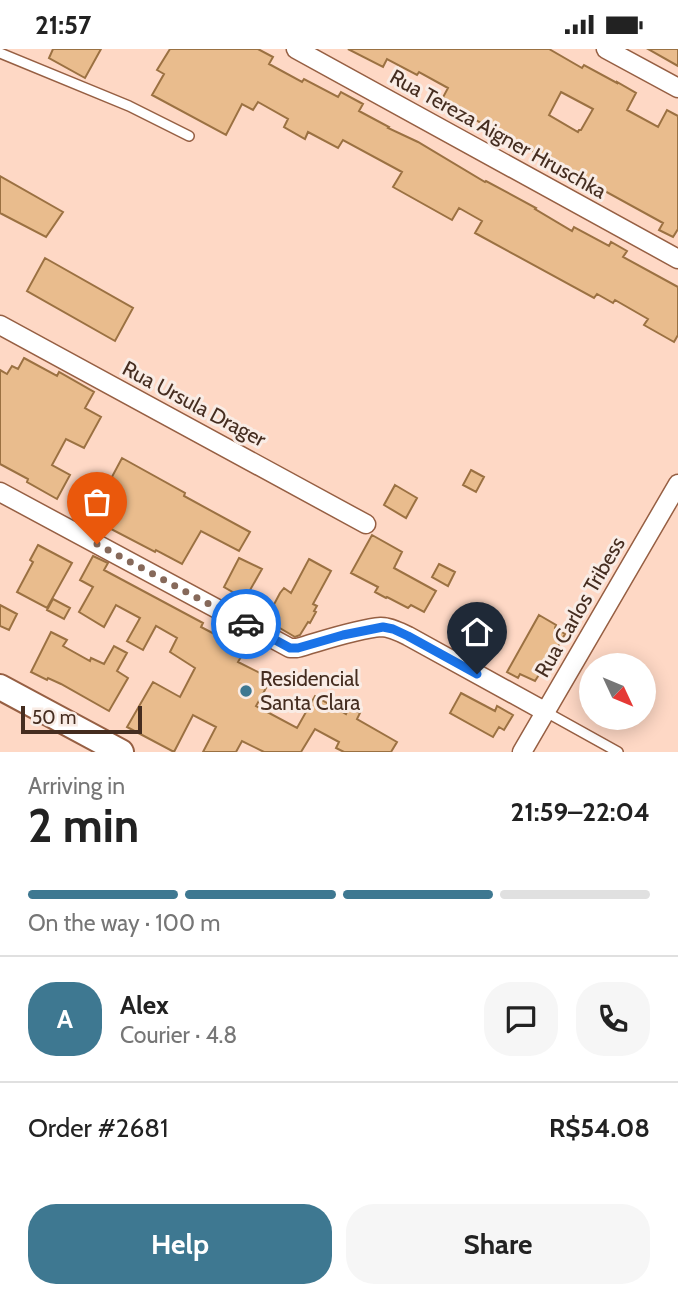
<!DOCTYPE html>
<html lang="en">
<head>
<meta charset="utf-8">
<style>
	:root { --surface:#fff; --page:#f6f6f6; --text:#222; --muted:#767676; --line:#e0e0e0; --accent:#3e7891 }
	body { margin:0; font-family:Cabin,sans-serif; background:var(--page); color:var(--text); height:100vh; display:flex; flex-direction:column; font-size:26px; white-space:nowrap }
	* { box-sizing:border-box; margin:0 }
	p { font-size:23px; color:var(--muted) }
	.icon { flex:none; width:38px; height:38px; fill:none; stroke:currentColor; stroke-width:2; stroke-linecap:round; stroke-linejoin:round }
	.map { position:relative; height:703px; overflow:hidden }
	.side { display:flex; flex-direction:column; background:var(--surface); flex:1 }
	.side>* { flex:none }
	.needle { width:46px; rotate:134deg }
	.fabs { position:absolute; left:579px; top:604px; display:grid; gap:14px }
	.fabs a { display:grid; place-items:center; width:77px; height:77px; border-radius:50%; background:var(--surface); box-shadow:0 4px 18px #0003; font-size:35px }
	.scale { position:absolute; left:21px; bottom:18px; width:121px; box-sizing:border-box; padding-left:7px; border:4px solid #452d20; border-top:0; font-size:19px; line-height:24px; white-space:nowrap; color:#452d20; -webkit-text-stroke:5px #f9ece5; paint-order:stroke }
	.pin { position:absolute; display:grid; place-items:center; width:60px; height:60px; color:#fff; margin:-72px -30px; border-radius:50% 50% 50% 0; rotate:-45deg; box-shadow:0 0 7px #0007 }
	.pin .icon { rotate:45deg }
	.courier { position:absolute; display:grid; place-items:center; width:70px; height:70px; margin:-35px; border:5px solid #1a73e8; border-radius:50%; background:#fff; color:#222; box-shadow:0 2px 9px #0007 }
	.headline em { font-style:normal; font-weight:800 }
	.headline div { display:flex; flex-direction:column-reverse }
	.headline { display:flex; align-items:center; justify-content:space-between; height:119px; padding:0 28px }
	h1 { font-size:46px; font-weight:800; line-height:52px }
	.bar { display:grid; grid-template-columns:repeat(4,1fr); gap:10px 7px; align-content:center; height:84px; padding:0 28px }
	.bar i { height:9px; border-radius:5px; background:var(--line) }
	.bar .active { background:var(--accent) }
	.bar p { grid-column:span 4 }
	.line { display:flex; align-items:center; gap:18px; padding:0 28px; border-top:2px solid var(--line) }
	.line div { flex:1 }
	.round { display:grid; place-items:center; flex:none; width:74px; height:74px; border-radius:28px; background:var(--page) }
	.primary-button { display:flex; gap:14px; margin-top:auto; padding:14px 28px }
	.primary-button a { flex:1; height:80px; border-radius:28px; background:var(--accent); color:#fff; font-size:28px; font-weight:800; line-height:80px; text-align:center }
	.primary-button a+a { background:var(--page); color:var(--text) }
	.status { display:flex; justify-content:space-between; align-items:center; height:49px; padding:0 35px; background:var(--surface); direction:ltr }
	.status svg { height:19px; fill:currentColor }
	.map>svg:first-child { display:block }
	.building { fill:#e9bc8d; stroke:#9b7142; stroke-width:2; fill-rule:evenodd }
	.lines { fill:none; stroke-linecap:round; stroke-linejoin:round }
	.lane-casing { stroke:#965f43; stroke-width:12 }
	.street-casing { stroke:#965f43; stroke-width:21 }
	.secondary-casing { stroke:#965f43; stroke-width:28 }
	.lane { stroke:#fff; stroke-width:9 }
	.street { stroke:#fff; stroke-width:18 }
	.secondary { stroke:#fff; stroke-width:24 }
	.done { stroke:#86695a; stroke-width:7; stroke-dasharray:0 12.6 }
	.route { stroke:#1a73e8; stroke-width:9 }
	.poi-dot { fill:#3e7891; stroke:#f9ece5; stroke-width:2.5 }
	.labels { text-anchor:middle; stroke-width:6; stroke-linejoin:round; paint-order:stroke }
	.street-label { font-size:21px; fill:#452d20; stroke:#f9ece5 }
	.poi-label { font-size:21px; fill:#452d20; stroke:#f9ece5; text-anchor:start }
</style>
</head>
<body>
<div class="status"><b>21:57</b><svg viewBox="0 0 49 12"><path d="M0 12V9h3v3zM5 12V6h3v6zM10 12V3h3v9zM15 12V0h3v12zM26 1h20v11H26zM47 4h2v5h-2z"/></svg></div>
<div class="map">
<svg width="678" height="703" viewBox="0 0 678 703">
	<rect width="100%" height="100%" fill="#fed8c5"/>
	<path class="building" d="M 53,0 L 101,0 L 85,29 L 49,9 Z
		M 170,0 L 258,0 L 273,8 L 269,15 L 302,33 L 304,30 L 338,48 L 341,43 L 363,55 L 359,62 L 389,78 L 388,79 L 418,93 L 485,133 L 486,132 L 536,159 L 535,160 L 572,182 L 574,178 L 609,197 L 611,193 L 627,202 L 623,208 L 678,238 L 678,286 L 674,293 L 644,276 L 648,270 L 615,251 L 613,254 L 597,245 L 594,249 L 475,184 L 482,172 L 459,159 L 452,171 L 393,138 L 402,123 L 343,91 L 338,99 L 308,83 L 305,90 L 284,78 L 288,70 L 258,53 L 253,61 L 242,55 L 226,86 L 152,46 L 164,25 L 157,21 Z
		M 348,0 L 549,0 L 582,19 L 584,16 L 617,34 L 617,33 L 636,44 L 627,61 L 658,78 L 667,61 L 678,67 L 678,180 L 673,188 L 659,181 L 663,174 L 441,52 L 448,39 L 419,23 L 417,26 L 387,10 L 383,18 ZM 561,43 L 593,60 L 581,81 L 579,81 L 578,83 L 549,66 Z
		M 648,0 L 678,0 L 678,17 Z
		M 0,127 L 63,163 L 46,188 L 0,164 Z
		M 45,209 L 133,259 L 115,292 L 27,242 Z
		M 24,309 L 57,327 L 59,323 L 94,343 L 85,359 L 101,368 L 84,399 L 66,390 L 52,416 L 70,426 L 57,450 L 27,433 L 28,430 L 0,415 L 0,321 L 7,325 L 12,317 L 18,320 Z
		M 122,409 L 185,444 L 184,447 L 250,483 L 239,502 L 201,482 L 182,515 L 156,501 L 155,503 L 90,469 Z
		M 471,421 L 484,428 L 476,443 L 463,436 Z
		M 395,436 L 417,449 L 406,469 L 384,456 Z
		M 372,486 L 402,503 L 394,519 L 436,542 L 424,563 L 411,556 L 408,559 L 387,548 L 386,549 L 375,543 L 378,538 L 351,524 Z
		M 38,496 L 72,514 L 47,559 L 17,543 L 33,513 L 30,511 Z
		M 93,507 L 108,514 L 104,521 L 203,574 L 201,578 L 245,601 L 238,613 L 264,626 L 263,628 L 270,632 L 256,657 L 297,679 L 315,647 L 346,665 L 349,658 L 360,664 L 357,670 L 397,693 L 391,703 L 344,703 L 336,699 L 339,693 L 315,680 L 301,703 L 264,703 L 242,692 L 236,703 L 203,703 L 216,678 L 193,666 L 174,703 L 127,678 L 153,633 L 180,648 L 195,619 L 170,603 L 177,589 L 156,577 L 143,601 L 127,592 L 140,569 L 116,556 L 104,578 L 79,563 L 93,538 L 80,531 Z
		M 239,509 L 262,520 L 245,550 L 224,538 Z
		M 309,510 L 331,522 L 313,555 L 317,557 L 314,562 L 316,563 L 310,574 L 308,573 L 300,586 L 295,588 L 278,578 L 278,579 L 267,574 L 273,562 L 271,561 L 280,544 L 284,539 L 291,544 Z
		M 439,515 L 455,523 L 448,537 L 432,528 Z
		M 53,550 L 70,559 L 64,570 L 47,561 Z
		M 0,556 L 17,565 L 9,581 L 0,577 Z
		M 539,566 L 556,576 L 555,579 L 565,585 L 544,622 L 542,621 L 535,632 L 520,625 L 518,629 L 507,623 Z
		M 51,583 L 67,591 L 63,597 L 90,612 L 91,609 L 104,615 L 114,597 L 127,604 L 117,622 L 128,629 L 109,662 L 61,635 L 48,629 L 47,631 L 31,623 Z
		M 461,644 L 495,662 L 497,657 L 513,666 L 504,681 L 499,678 L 493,688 L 450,664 Z"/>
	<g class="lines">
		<defs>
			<path id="lane" d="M 0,4 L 129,57 L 189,87
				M 546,663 L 618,703"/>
			<path id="street" d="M 296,0 L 678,210
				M 606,0 L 678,39
				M 0,276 L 366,475
				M 0,443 L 290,599 L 297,599 C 322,592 356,580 381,578 C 390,578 400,583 408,587 L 546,663
				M 522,703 L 678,435"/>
			<path id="secondary" d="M 0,638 L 121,703"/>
		</defs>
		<use href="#lane" class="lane-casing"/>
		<use href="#street" class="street-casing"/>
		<use href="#secondary" class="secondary-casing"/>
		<use href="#lane" class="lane"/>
		<use href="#street" class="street"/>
		<use href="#secondary" class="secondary"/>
	</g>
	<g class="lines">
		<path class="done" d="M 97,495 L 246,575"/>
		<path class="route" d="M 246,575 L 290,599 L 298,599 L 343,586 L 383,578 L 393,580 L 408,587 L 477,625"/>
	</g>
	<circle class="poi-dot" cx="246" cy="642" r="7"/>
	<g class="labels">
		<g class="street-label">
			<text transform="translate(498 85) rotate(29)" y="7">Rua Tereza Aigner Hruschka</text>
			<text transform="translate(194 355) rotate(28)" y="7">Rua Ursula Drager</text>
			<text transform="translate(580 558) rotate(-60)" y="7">Rua Carlos Tribess</text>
		</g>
		<g class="poi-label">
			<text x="260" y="637">Residencial<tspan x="260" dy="24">Santa Clara</tspan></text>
		</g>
	</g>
</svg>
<div class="fabs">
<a><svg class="needle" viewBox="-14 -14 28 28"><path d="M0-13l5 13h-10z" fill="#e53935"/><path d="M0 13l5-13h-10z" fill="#767676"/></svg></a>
</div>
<div class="scale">50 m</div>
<div class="pin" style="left:97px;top:495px;background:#ea580c"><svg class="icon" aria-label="bag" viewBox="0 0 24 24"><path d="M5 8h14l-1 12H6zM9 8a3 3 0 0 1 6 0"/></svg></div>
<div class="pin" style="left:477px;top:625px;background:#1f2937"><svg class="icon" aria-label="home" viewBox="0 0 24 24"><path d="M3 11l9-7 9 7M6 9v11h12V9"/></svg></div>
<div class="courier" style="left:246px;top:575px"><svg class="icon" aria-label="car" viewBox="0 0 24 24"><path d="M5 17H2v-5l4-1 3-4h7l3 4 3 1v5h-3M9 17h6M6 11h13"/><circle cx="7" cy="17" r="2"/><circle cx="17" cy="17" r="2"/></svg></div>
</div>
<section class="side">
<div class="headline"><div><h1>2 min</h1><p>Arriving in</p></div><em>21:59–22:04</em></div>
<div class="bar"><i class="active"></i><i class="active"></i><i class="active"></i><i></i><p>On the way · 100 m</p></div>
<div class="line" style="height:126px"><b class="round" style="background:var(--accent);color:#fff">A</b><div><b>Alex</b><p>Courier · 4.8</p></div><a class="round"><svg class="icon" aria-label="chat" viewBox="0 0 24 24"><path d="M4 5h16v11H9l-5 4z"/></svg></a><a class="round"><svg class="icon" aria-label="phone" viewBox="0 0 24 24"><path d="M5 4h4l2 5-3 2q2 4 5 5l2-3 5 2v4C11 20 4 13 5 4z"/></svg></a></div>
<div class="line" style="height:91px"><div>Order #2681</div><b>R$54.08</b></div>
<div class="primary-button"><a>Help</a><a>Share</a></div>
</section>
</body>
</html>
